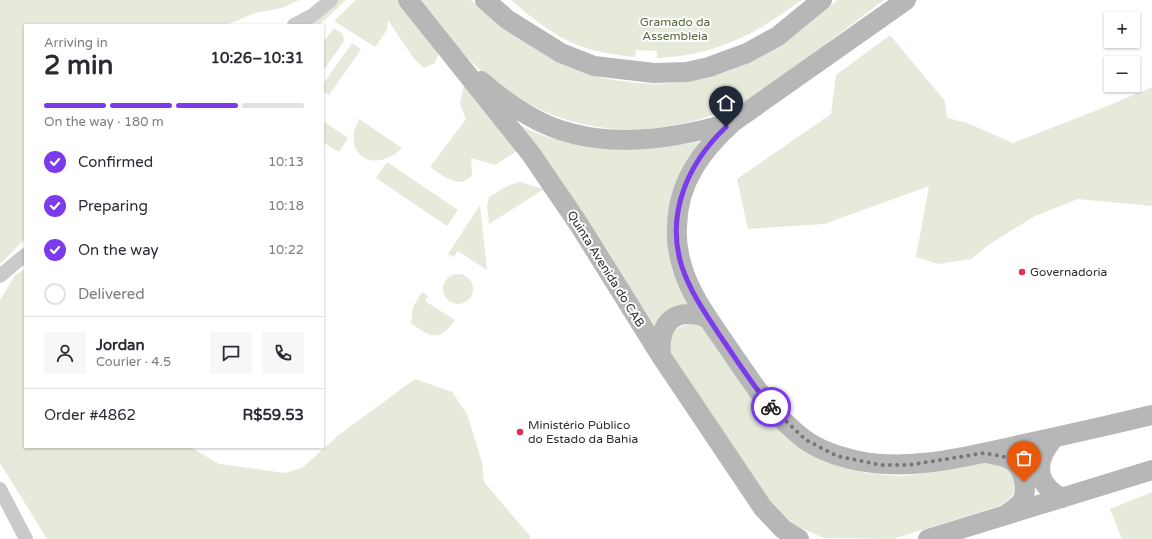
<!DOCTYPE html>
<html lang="en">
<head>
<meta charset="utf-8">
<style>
	:root { --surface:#fff; --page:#f7f7f7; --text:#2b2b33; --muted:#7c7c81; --line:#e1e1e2; --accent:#7c3aed }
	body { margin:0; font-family:"Varela Round",sans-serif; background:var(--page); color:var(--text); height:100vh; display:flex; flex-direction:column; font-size:15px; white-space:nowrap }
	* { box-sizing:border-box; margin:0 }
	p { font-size:13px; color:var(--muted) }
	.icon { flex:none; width:22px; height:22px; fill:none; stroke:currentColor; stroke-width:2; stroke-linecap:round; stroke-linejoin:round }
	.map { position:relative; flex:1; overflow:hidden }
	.details { position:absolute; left:24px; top:24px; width:300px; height:424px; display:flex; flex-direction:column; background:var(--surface); border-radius:0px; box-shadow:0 1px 3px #0004 }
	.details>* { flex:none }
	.controls { position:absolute; left:1104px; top:12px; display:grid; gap:8px }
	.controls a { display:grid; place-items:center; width:36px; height:36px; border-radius:0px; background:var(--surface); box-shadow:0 1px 3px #0004; font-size:20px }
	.pin { position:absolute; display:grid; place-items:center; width:34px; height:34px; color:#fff; margin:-41px -17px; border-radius:50% 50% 50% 0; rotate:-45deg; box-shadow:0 0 4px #0007 }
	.pin .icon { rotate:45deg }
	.courier { position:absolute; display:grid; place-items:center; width:40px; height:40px; margin:-20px; border:3px solid #7c3aed; border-radius:50%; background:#fff; color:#222; box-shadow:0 1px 5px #0007 }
	.head em { font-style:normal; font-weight:800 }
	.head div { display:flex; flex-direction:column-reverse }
	.head { display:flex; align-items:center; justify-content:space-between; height:68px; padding:0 20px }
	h1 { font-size:26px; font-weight:800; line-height:30px }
	.bar { display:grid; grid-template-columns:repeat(4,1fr); gap:6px 4px; align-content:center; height:48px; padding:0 20px }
	.bar i { height:5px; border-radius:3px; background:var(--line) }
	.bar .active { background:var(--accent) }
	.bar p { grid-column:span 4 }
	.line { display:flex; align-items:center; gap:10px; padding:0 20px; border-top:1px solid var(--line) }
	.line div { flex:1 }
	.round { display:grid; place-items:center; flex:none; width:42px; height:42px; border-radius:0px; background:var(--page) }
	ol { padding:0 20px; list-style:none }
	li { display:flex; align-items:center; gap:12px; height:44px }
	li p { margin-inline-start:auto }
	li .icon { padding:4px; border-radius:50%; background:var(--accent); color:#fff; stroke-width:4 }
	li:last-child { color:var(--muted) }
	li i { width:22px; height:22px; border:2px solid var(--line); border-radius:50% }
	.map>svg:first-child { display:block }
	.green { fill:#e5eada }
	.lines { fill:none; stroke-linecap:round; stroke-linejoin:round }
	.minor { stroke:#cacaca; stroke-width:14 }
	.secondary { stroke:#b7b7b7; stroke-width:20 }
	.done { stroke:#767676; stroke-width:4; stroke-dasharray:0 7.2 }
	.route { stroke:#7c3aed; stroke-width:5 }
	.poi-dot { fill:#e42f55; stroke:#fff; stroke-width:1.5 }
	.labels { text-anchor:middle; stroke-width:4; stroke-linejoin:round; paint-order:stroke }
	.park-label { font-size:12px; fill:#56683b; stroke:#fff }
	.street-label { font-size:12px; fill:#2d2d2d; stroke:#fff }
	.poi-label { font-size:12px; fill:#2d2d2d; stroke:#fff; text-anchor:start }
</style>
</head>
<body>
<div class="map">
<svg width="1152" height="539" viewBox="0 0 1152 539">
	<rect width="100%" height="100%" fill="#fff"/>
	<path class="green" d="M 0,0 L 299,0 L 282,8 L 255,13 L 226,25 L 25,25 L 25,239 L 0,264 Z
		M 331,0 L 346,0 L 319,25 L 294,25 Z
		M 356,0 L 408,0 L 442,44 L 435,63 L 424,68 L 414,59 L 388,20 L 387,30 L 375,47 L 334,21 Z
		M 419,0 C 428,0 464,0 470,0 C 478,3 488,16 496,21 C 523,39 552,56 580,70 C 594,78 614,80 630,82 C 714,92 778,55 837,0 L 884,0 L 758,95 C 683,136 596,144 520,99 C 478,75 448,38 419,0 Z
		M 511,0 L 802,0 C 784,12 766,26 747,35 C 719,49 688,57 657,58 L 657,51 L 636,50 L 635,57 C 615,55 594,52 575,44 C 552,34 529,16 511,0 Z
		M 334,28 L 343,34 L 344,41 L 323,71 L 323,43 Z
		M 890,35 L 945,101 L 947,118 L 967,123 L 1013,143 L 1100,109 L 1152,87 L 1152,206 L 1078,199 L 1035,216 L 990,244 L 971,259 L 938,264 L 916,257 L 929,186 L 824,224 L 748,229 L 737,179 L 831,114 L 836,75 Z
		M 352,43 L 361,49 L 329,95 L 323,91 L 323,84 Z
		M 465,80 L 525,146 L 495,165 L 471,158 L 472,175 C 460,191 442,175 430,167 L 466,119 L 460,104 Z
		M 359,119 L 365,123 L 402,148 C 374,176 340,153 359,119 Z
		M 323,121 L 348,138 L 339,152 L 323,142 Z
		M 520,125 C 552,143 584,145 620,146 C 647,147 672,146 699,142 L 683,167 L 677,181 L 677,279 L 688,306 L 656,328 Z
		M 387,162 L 458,210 L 447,226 L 376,178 Z
		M 520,182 L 544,189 L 489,224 L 487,206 L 489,197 L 509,185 Z
		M 480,205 L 487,270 L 458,251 L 454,257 L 448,254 Z
		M 25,269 L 25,447 L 190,447 L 219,464 L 285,473 L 302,468 L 340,434 L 415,379 L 452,392 L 467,414 L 482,462 L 484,482 L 530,536 L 530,539 L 47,539 L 0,463 L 0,300 L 15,275 Z
		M443 289a15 15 0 1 1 30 0a15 15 0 1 1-30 0Z
		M 422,292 L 428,296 L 425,301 L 455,320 C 439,343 430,337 411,323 L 413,307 Z
		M 692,323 L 703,327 L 835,464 L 866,473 L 897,476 L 913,475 L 988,460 L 1006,463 L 1017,478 C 1014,495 1014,497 999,506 L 893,539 L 824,538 L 797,526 L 774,508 L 670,353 C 668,334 674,327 692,323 Z
		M 1152,492 L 1152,539 L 1122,539 L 1110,509 Z"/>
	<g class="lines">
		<path class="minor" d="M 294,25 L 313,15 L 331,0
			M 0,276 L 25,255
			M 0,489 L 26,539"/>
		<path class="secondary" d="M 408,0 L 531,154 L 578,223 L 661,356 L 763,508 L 783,529 L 799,539
			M 485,0 L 508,20 L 561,53 L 594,66 L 654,73 L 687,72 L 709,67 L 747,53 L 778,36 L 822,0
			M 481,81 C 496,94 513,107 531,117 C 592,152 668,141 733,122 L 906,0
			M 733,122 C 702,150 678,182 677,226 C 676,239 678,253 682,266 C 690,295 710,321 727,346 C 750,379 771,414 804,439 C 820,451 840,457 859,461 C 912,471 963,457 1015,446 C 1061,436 1106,426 1152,415
			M 661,356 C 658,322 675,306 708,318
			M 1055,437 C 1035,459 1033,483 1062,498
			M 986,453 C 994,455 1008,456 1015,463 C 1024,471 1028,490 1022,501 C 1018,507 1011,511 1005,515
			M 928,539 L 1152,470"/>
	</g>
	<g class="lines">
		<path class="done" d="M 771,407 L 806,440 L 837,456 L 881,465 L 909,465 L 984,453 L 1002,456 L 1014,462 L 1020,470 L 1024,482"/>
		<path class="route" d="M 726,127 C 688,163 665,214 682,267 C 691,294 709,319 725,343 C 740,365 754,387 771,407"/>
	</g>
	<g class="poi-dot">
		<circle cx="1022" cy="272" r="4"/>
		<circle cx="520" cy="432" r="4"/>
	</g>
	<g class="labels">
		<g class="park-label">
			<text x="675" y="26">Gramado da<tspan x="675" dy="14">Assembleia</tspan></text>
		</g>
		<g class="street-label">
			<text transform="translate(606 269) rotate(58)" y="4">Quinta Avenida do CAB</text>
		</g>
		<g class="poi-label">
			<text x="1030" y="276">Governadoria</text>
			<text x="528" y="429">Ministério Público<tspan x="528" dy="14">do Estado da Bahia</tspan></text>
		</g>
	</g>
</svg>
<div class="controls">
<a>+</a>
<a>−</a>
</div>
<div class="pin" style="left:1024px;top:482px;background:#ea580c"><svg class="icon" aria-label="bag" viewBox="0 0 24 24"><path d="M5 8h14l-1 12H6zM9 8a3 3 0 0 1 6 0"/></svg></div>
<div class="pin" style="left:726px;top:127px;background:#1f2937"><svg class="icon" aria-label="home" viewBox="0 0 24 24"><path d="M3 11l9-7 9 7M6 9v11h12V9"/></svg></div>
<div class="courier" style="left:771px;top:407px"><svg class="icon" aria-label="bike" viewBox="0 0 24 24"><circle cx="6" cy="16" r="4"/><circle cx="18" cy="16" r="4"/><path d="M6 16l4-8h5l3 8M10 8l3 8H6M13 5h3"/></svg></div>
<section class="details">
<div class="head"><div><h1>2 min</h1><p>Arriving in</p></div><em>10:26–10:31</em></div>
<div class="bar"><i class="active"></i><i class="active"></i><i class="active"></i><i></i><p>On the way · 180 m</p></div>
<ol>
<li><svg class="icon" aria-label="check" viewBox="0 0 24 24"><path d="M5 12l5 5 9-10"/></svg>Confirmed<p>10:13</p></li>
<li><svg class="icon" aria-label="check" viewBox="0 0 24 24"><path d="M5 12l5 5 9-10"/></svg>Preparing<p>10:18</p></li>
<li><svg class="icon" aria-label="check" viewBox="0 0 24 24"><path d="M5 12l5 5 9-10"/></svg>On the way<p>10:22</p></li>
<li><i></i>Delivered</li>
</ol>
<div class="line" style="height:72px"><a class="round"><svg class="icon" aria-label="person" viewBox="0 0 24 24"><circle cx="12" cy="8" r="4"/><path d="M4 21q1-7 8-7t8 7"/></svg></a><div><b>Jordan</b><p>Courier · 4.5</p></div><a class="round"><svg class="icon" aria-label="chat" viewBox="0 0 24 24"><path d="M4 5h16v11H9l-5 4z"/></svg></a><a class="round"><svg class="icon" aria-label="phone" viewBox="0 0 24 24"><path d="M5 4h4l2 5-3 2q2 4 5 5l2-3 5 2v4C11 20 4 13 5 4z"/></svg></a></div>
<div class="line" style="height:52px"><div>Order #4862</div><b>R$59.53</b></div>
</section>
</div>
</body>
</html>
